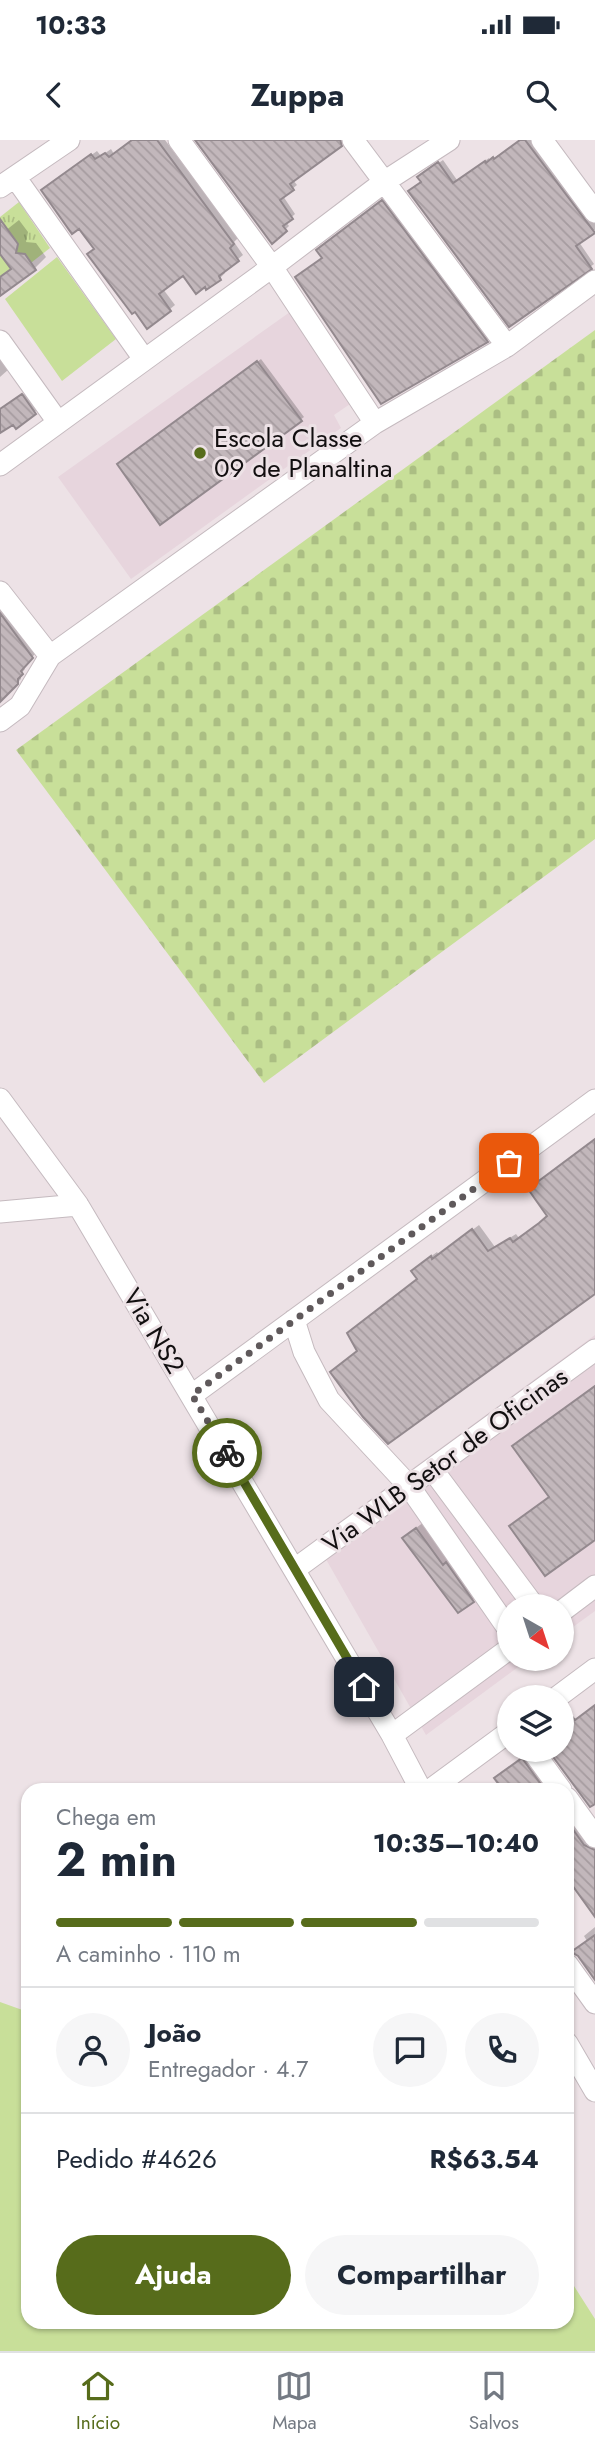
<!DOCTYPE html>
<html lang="pt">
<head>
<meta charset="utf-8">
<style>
	:root { --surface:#fff; --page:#f6f6f7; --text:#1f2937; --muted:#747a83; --line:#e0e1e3; --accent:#576c1b }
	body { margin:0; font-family:Jost,sans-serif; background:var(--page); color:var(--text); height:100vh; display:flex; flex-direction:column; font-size:26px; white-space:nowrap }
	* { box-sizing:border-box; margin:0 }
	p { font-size:23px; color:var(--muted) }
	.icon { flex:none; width:38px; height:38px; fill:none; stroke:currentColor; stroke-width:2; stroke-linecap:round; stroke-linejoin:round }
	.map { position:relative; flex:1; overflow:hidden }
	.drawer { position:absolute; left:21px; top:1643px; width:553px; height:546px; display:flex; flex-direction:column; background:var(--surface); border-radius:21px; box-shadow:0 2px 5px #0004 }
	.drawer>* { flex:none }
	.needle { width:46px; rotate:141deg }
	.buttons { position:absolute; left:497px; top:1454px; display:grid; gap:14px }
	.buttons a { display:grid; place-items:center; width:77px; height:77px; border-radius:50%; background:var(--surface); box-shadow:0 2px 5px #0004; font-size:35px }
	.pin { position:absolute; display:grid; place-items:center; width:60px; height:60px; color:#fff; margin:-30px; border-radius:14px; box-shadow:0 4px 10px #0006 }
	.courier { position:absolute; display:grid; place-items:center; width:70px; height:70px; margin:-35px; border:5px solid #576c1b; border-radius:50%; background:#fff; color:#222; box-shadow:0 2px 9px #0007 }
	.summary em { font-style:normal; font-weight:700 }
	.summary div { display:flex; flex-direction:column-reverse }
	.summary { display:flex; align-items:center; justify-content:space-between; height:119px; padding:0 35px }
	h1 { font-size:46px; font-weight:700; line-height:52px }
	.bar { display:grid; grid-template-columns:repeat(4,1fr); gap:10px 7px; align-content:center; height:84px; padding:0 35px }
	.bar i { height:9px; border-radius:5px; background:var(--line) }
	.bar .active { background:var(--accent) }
	.bar p { grid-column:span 4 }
	.line { display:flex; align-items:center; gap:18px; padding:0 35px; border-top:2px solid var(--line) }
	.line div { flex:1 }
	.round { display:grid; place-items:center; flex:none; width:74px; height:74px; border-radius:37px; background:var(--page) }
	.action { display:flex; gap:14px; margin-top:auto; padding:14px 35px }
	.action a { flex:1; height:80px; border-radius:42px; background:var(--accent); color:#fff; font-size:28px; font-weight:700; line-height:80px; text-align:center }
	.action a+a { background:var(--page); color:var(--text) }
	.status { display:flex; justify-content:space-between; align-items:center; height:49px; padding:0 35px; background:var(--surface); direction:ltr }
	.status svg { height:19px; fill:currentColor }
	header { display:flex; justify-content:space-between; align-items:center; height:91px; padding:0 35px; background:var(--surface); font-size:32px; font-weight:700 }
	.dock { display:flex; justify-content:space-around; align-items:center; height:98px; border-top:2px solid var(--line); background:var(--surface); font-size:19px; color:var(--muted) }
	.dock a { display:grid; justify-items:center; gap:4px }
	.dock .active { color:var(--accent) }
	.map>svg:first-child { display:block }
	.built { fill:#e7d5dd }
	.grass { fill:#c8df99 }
	.cemetery { fill:url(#cemetery-stones) }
	.park { fill:url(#park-tufts) }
	.shadow { fill:#0003 }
	.building { fill:url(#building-back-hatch); stroke:#93898e; stroke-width:2 }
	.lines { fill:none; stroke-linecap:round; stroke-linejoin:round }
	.minor-casing { stroke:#c5babf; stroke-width:23 }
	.minor { stroke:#fff; stroke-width:21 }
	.done { stroke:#5f595b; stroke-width:7; stroke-dasharray:0 12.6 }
	.route { stroke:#576c1b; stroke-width:9 }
	.poi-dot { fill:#576c1b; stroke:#ede2e6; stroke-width:2.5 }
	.labels { text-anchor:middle; stroke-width:6; stroke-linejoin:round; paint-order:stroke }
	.poi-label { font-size:26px; fill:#120f10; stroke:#ede2e6; text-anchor:start }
	.street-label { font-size:26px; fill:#120f10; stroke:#ede2e6 }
</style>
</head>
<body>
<div class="status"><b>10:33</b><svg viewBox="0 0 49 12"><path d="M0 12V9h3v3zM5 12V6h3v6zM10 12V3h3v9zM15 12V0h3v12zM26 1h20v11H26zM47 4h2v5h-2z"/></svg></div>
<header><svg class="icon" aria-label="back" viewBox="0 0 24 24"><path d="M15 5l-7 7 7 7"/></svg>Zuppa<svg class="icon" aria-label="search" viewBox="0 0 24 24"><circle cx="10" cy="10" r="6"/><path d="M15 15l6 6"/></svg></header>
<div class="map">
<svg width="595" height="2211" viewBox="0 0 595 2211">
	<defs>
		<pattern id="cemetery-stones" width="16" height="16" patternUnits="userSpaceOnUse" patternTransform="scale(1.75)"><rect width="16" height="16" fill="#c8df99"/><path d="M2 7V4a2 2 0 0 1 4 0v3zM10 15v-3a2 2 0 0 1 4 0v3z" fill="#abbe83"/></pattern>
		<pattern id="park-tufts" width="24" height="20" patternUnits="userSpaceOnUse" patternTransform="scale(1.75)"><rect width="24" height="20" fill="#c8df99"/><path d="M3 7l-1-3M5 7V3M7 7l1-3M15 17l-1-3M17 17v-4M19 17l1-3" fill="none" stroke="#abbe83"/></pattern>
		<pattern id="building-back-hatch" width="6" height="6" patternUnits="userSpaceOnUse" patternTransform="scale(1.75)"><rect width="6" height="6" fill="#c2b7bb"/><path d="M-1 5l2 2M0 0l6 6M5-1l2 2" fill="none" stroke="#a69ca0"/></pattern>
	</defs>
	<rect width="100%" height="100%" fill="#ede2e6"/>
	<path class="built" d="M 290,172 L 353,262 L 334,275 L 341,288 L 131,439 L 58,337 Z
		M 595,1195 L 595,1471 L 562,1495 L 562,1466 L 509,1466 L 509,1519 L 529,1519 L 426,1595 L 315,1400 Z"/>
	<path class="grass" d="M 57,117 L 116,199 L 62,241 L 5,159 Z
		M 0,1862 L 28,1872 L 28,2182 L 567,2182 L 567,2135 L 595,2179 L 595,2211 L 0,2211 Z"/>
	<path class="cemetery" d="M 595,190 L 595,699 L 264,943 L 16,610 Z"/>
	<path class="park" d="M 19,62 L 50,108 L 0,147 L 0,77 Z"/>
	<path class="shadow" d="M 131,0 L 165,0 L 238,98 L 234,102 L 243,115 L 223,131 L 225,133 L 220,138 L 184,133 L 163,149 L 175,165 L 170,169 L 96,108 L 48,46 L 97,11 L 101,16 L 111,9 L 114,14 Z
		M 197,0 L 345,0 L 345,1 L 293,40 L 297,45 L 283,56 L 295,74 L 286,82 L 289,86 L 272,102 Z
		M 521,0 L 531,0 L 595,83 L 595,90 L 579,102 L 594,124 L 590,127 L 423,41 L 423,34 L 443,20 L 457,40 L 489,18 L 490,21 L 498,15 L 499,17 Z
		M 386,58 L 490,197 L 487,201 L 324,117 L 322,107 Z
		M 19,80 L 28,92 L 26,102 L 36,103 L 46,117 L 35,128 L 0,142 L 0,139 L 12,127 L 0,111 L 0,95 Z
		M 0,216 L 9,229 L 0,237 Z
		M 261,219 L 304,277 L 300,280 L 122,321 Z
		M 26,252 L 38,270 L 0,290 L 0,270 Z
		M 0,465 L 36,513 L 23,526 L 25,529 L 21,534 L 21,539 L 0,560 Z
		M 595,1000 L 595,1152 L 359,1211 L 419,1138 L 419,1125 L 437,1112 L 439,1115 L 479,1085 L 495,1107 L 516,1094 L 519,1098 L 549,1075 Z
		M 595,1245 L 595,1397 L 511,1386 L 550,1356 L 514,1306 Z
		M 424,1382 L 480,1453 L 472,1461 L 412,1391 Z
		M 527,1615 L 552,1650 L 505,1650 L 496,1638 Z
		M 567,1671 L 595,1704 L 595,1774 L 567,1735 Z
		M 595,1787 L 595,1837 L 587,1801 L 584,1796 Z"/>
	<path class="building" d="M 132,0 L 157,0 L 234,104 L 230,108 L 239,121 L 219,136 L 221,140 L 206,150 L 205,147 L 196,154 L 183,136 L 159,154 L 171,171 L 147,189 L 135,172 L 132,174 L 87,114 L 94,109 L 79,89 L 72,94 L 41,50 L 91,14 L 95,19 L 105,13 L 109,17 Z
		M 195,0 L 340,0 L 342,6 L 290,44 L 294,50 L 280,60 L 293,79 L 283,86 L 287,91 L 272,104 Z
		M 520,0 L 525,0 L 595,93 L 576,106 L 592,129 L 509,187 L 408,51 L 421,42 L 417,37 L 438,22 L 453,43 L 485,21 L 486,23 L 493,17 L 494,19 Z
		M 382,60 L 488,202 L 381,264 L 295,137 L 322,118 L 316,110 Z
		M 0,79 L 18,104 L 16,113 L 25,114 L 36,130 L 0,156 L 0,137 L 11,129 L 0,114 Z
		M 257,221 L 302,281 L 160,385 L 117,324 Z
		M 22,254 L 36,274 L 16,289 L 13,285 L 0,293 L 0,269 Z
		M 0,473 L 33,518 L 21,531 L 23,534 L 18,539 L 18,544 L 0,562 Z
		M 595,999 L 595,1154 L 388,1304 L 363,1277 L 330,1232 L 357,1211 L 347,1193 L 417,1139 L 411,1131 L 431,1116 L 432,1119 L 472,1089 L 488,1111 L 510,1098 L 513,1102 L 539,1083 L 547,1076 L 528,1049 Z
		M 595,1246 L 595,1400 L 545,1436 L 509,1386 L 549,1357 L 512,1306 Z
		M 416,1388 L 443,1425 L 446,1422 L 474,1462 L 458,1473 L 402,1398 Z
		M 595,1565 L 595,1664 L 590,1667 L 548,1610 L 562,1610 L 562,1569 L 565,1567 L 575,1580 Z
		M 522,1618 L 545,1650 L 503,1650 L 494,1638 Z
		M 567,1681 L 584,1705 L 595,1710 L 595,1777 L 567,1738 Z
		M 595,1795 L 595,1840 L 578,1816 L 571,1812 Z"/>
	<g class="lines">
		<defs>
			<path id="minor" d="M 179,0 L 272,127 L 375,283
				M 353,0 L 507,206
				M 542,0 L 595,72
				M 15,37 L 144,219
				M 0,47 L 69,0
				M 0,201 L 58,282
				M 0,325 L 272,127 L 384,42 L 449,0
				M 0,452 L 50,516
				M 0,581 L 20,566 L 50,516 L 375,283 L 507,206 L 595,141
				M 0,959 L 78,1065 L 392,1595 L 421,1650
				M 0,1072 L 78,1065
				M 294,1180 L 304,1212 L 329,1260 L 409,1346 L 509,1490
				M 192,1255 L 595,960
				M 432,1329 L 534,1466
				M 295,1429 L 595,1210
				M 562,1471 L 595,1446
				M 556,1558 L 595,1529
				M 392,1595 L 509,1509
				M 532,1610 L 561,1650
				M 430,1650 L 509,1592
				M 567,1658 L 595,1697
				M 567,1824 L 595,1863
				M 567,1903 L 595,1951"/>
		</defs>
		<use href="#minor" class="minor-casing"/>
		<use href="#minor" class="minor"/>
	</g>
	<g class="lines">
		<path class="done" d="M 227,1313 L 192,1255 L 509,1023"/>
		<path class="route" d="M 227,1313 L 364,1547"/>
	</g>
	<circle class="poi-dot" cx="200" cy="313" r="7"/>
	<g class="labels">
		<g class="poi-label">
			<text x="214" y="307">Escola Classe<tspan x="214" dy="30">09 de Planaltina</tspan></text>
		</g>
		<g class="street-label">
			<text transform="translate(154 1191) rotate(59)" y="9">Via NS2</text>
			<text transform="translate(445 1320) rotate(-36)" y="9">Via WLB Setor de Oficinas</text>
		</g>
	</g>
</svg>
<div class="buttons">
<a><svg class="needle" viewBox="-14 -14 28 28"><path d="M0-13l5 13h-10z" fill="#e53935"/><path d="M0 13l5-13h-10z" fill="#747a83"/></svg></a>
<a><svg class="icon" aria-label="layers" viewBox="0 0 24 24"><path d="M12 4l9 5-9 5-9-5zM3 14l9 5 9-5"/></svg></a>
</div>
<div class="pin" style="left:509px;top:1023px;background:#ea580c"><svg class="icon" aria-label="bag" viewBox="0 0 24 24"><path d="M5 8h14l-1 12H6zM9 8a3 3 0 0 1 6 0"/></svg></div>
<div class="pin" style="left:364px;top:1547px;background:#1f2937"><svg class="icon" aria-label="home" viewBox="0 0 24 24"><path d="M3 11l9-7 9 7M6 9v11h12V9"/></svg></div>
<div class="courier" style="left:227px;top:1313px"><svg class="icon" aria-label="bike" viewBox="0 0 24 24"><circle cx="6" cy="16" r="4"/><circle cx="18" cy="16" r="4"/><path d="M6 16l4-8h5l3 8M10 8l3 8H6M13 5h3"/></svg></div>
<section class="drawer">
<div class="summary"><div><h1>2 min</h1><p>Chega em</p></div><em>10:35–10:40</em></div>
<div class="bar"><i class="active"></i><i class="active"></i><i class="active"></i><i></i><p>A caminho · 110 m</p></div>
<div class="line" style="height:126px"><a class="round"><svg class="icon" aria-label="person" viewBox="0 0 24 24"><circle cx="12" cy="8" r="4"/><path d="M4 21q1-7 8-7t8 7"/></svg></a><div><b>João</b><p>Entregador · 4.7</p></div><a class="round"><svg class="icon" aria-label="chat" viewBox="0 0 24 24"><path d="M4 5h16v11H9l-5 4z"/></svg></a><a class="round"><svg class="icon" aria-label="phone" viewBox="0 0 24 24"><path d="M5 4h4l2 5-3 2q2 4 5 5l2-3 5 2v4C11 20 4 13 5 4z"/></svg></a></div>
<div class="line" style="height:91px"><div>Pedido #4626</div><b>R$63.54</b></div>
<div class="action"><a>Ajuda</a><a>Compartilhar</a></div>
</section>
</div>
<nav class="dock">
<a class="active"><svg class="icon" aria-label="home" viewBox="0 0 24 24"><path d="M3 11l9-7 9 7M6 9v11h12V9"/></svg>Início</a>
<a><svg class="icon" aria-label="map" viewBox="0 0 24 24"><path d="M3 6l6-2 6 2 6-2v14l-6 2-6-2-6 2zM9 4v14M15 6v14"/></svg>Mapa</a>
<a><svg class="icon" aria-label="saved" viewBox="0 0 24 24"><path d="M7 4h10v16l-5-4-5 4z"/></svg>Salvos</a>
</nav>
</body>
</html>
